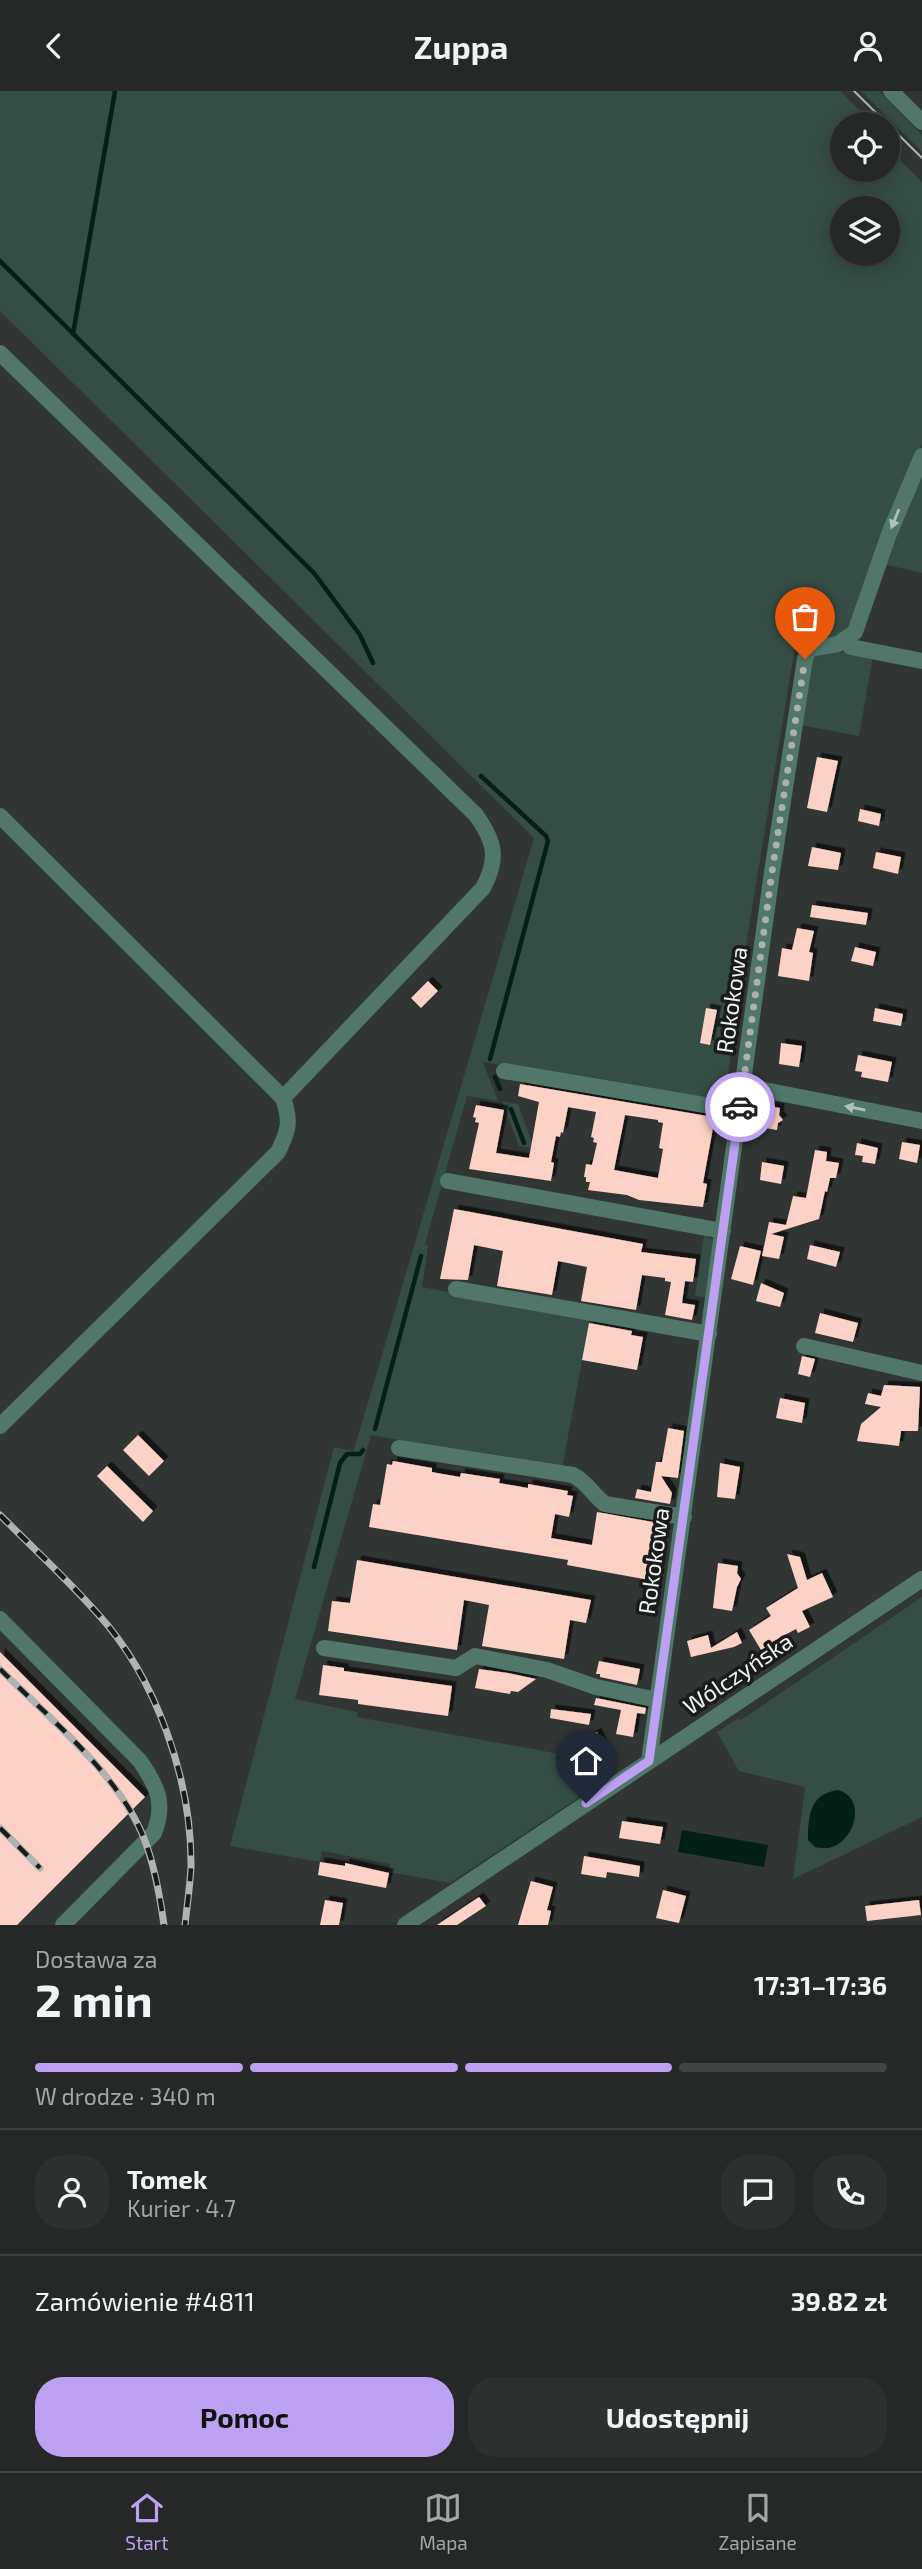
<!DOCTYPE html>
<html lang="pl">
<head>
<meta charset="utf-8">
<style>
	:root { --surface:#252826; --page:#2d302e; --text:#f1f3f6; --muted:#a3a6a7; --line:#424443; --accent:#bca0f2 }
	body { margin:0; font-family:"Exo 2",sans-serif; background:var(--page); color:var(--text); height:100vh; display:flex; flex-direction:column; font-size:26px; white-space:nowrap }
	* { box-sizing:border-box; margin:0 }
	p { font-size:23px; color:var(--muted) }
	.icon { flex:none; width:38px; height:38px; fill:none; stroke:currentColor; stroke-width:2; stroke-linecap:round; stroke-linejoin:round }
	.map { position:relative; height:1834px; overflow:hidden }
	.details { display:flex; flex-direction:column; background:var(--surface); flex:1 }
	.details>* { flex:none }
	.buttons { position:absolute; left:830px; top:21px; display:grid; gap:14px }
	.buttons a { display:grid; place-items:center; width:70px; height:70px; border-radius:50%; background:var(--surface); box-shadow:0 4px 18px #0003,0 0 0 2px var(--line); font-size:35px }
	.pin { position:absolute; display:grid; place-items:center; width:60px; height:60px; color:#fff; margin:-72px -30px; border-radius:50% 50% 50% 0; rotate:-45deg; box-shadow:0 0 7px #0007 }
	.pin .icon { rotate:45deg }
	.courier { position:absolute; display:grid; place-items:center; width:70px; height:70px; margin:-35px; border:5px solid #bca0f2; border-radius:50%; background:#fff; color:#222; box-shadow:0 2px 9px #0007 }
	.overview em { font-style:normal; font-weight:700 }
	.overview div { display:flex; flex-direction:column-reverse }
	.overview { display:flex; align-items:center; justify-content:space-between; height:119px; padding:0 35px }
	h1 { font-size:46px; font-weight:700; line-height:52px }
	.bar { display:grid; grid-template-columns:repeat(4,1fr); gap:10px 7px; align-content:center; height:84px; padding:0 35px }
	.bar i { height:9px; border-radius:5px; background:var(--line) }
	.bar .current { background:var(--accent) }
	.bar p { grid-column:span 4 }
	.line { display:flex; align-items:center; gap:18px; padding:0 35px; border-top:2px solid var(--line) }
	.line div { flex:1 }
	.round { display:grid; place-items:center; flex:none; width:74px; height:74px; border-radius:28px; background:var(--page) }
	.primary-button { display:flex; gap:14px; margin-top:auto; padding:14px 35px }
	.primary-button a { flex:1; height:80px; border-radius:28px; background:var(--accent); color:#111; font-size:28px; font-weight:700; line-height:80px; text-align:center }
	.primary-button a+a { background:var(--page); color:var(--text) }
	header { display:flex; justify-content:space-between; align-items:center; height:91px; padding:0 35px; background:var(--surface); font-size:32px; font-weight:700 }
	.menu { display:flex; justify-content:space-around; align-items:center; height:98px; border-top:2px solid var(--line); background:var(--surface); font-size:19px; color:var(--muted) }
	.menu a { display:grid; justify-items:center; gap:4px }
	.menu .current { color:var(--accent) }
	.map>svg:first-child { display:block }
	.green { fill:#354d44; fill-rule:evenodd }
	.water { fill:#032017 }
	.lines { fill:none; stroke-linecap:round; stroke-linejoin:round }
	.stream { stroke:#032017; stroke-width:4.5 }
	.building { fill:#fcd2c7; fill-rule:evenodd; filter:url(#shadow) }
	.minor { stroke:#507769; stroke-width:16 }
	.tram { stroke:#b0b3b2; stroke-width:2 }
	.rail-casing { stroke:#b0b3b2; stroke-width:7 }
	.rail { stroke:#1a1c1b; stroke-width:4.5; stroke-dasharray:13; stroke-linecap:butt }
	.oneway { fill:#b0c1bb }
	.done { stroke:#adb0af; stroke-width:7; stroke-dasharray:0 12.6 }
	.route { stroke:#bca0f2; stroke-width:9 }
	.labels { text-anchor:middle; stroke-width:7; stroke-linejoin:round; paint-order:stroke }
	.street-label { font-size:23px; fill:#f0f3f2; stroke:#1a1c1b }
</style>
</head>
<body>
<header><svg class="icon" aria-label="back" viewBox="0 0 24 24"><path d="M15 5l-7 7 7 7"/></svg>Zuppa<svg class="icon" aria-label="person" viewBox="0 0 24 24"><circle cx="12" cy="8" r="4"/><path d="M4 21q1-7 8-7t8 7"/></svg></header>
<div class="map">
<svg width="922" height="1834" viewBox="0 0 922 1834">
	<defs>
		<filter id="shadow"><feDropShadow dx="4.5" dy="-4.5" stdDeviation="0" flood-color="#0009"/></filter>
	</defs>
	<rect width="100%" height="100%" fill="#313533"/>
	<path class="green" d="M 0,0 L 840,0 L 861,21 L 856,25 L 864,33 L 842,33 L 842,79 L 887,79 L 887,56 L 922,91 L 922,353 L 880,450 L 848,539 L 828,551 L 797,544 L 746,854 L 724,1011 L 483,971 L 498,1010 L 467,1005 L 425,1153 L 428,1155 L 422,1196 L 590,1227 L 562,1378 L 371,1344 L 295,1608 L 357,1621 L 357,1626 L 582,1667 L 596,1695 L 450,1792 L 389,1781 L 390,1773 L 322,1760 L 320,1771 L 230,1755 L 334,1356 L 353,1360 L 359,1342 L 534,747 L 0,220 ZM 842,117 L 887,117 L 887,163 L 842,163 Z
		M 861,0 L 879,0 L 881,2 L 922,44 L 922,61 Z
		M 922,375 L 922,482 L 883,473 Z
		M 834,559 L 873,565 L 859,645 L 800,634 L 810,569 L 819,563 Z
		M 502,1010 L 518,1013 L 534,1057 L 519,1055 Z
		M 704,1144 L 716,1150 L 709,1208 L 695,1205 Z
		M 922,1506 L 922,1726 L 793,1788 L 805,1696 L 739,1680 L 717,1641 L 737,1628 L 741,1629 Z"/>
	<path class="water" d="M 838,1699 C 867,1707 855,1749 832,1756 C 827,1758 820,1757 815,1756 L 808,1749 C 808,1724 810,1703 838,1699 Z
		M 682,1739 L 768,1754 L 764,1776 L 678,1761 Z"/>
	<g class="lines">
		<path class="stream" d="M 0,170 L 314,482 L 360,544 L 373,572
			M 73,243 L 115,0
			M 481,685 L 546,745 L 548,750 L 490,968
			M 495,986 L 500,998
			M 511,1018 L 524,1052
			M 375,1338 L 421,1165
			M 314,1476 L 340,1372 L 347,1363 L 360,1363 L 363,1359"/>
	</g>
	<path class="building" d="M 817,666 L 838,670 L 827,721 L 807,717 Z
		M 860,718 L 881,723 L 879,735 L 858,730 Z
		M 812,756 L 841,762 L 838,779 L 808,775 Z
		M 876,761 L 901,766 L 898,783 L 873,777 Z
		M 812,814 L 868,822 L 866,834 L 810,826 Z
		M 797,837 L 814,840 L 809,861 L 813,862 L 809,890 L 778,885 L 782,857 L 792,859 Z
		M 855,856 L 876,861 L 873,875 L 851,870 Z
		M 428,890 L 438,900 L 421,917 L 411,907 Z
		M 706,917 L 717,919 L 710,954 L 700,952 Z
		M 875,917 L 903,923 L 901,935 L 873,930 Z
		M 781,952 L 802,955 L 799,976 L 779,973 Z
		M 858,964 L 892,971 L 888,991 L 861,986 L 862,981 L 855,980 Z
		M 520,993 L 719,1027 L 717,1038 L 713,1037 L 703,1092 L 707,1093 L 703,1116 L 639,1109 L 627,1104 L 588,1099 L 590,1091 L 586,1091 L 586,1086 L 584,1086 L 586,1073 L 592,1074 L 597,1052 L 593,1051 L 594,1047 L 591,1046 L 596,1021 L 568,1016 L 563,1042 L 561,1041 L 560,1046 L 556,1045 L 551,1071 L 554,1072 L 551,1090 L 469,1078 L 479,1032 L 475,1031 L 476,1027 L 473,1026 L 476,1014 L 504,1019 L 496,1062 L 529,1067 L 539,1011 L 518,1005 ZM 625,1024 L 658,1029 L 658,1031 L 663,1032 L 659,1057 L 663,1058 L 658,1087 L 614,1079 Z
		M 762,1014 L 780,1017 L 779,1024 L 783,1029 L 778,1032 L 777,1039 L 759,1036 Z
		M 902,1051 L 920,1054 L 917,1072 L 899,1068 Z
		M 857,1052 L 878,1057 L 875,1073 L 862,1071 L 863,1065 L 855,1064 Z
		M 815,1059 L 827,1061 L 826,1070 L 839,1072 L 836,1087 L 830,1087 L 827,1101 L 825,1100 L 819,1128 L 771,1143 L 784,1146 L 779,1168 L 762,1165 L 769,1131 L 786,1134 L 793,1105 L 806,1107 Z
		M 762,1071 L 784,1075 L 781,1093 L 760,1089 Z
		M 454,1118 L 643,1153 L 641,1161 L 696,1168 L 693,1191 L 685,1190 L 682,1212 L 695,1214 L 692,1229 L 665,1224 L 671,1191 L 665,1190 L 665,1187 L 642,1184 L 636,1219 L 581,1210 L 587,1176 L 558,1170 L 552,1204 L 497,1195 L 503,1160 L 474,1154 L 468,1189 L 440,1188 Z
		M 810,1154 L 840,1161 L 836,1176 L 807,1168 Z
		M 740,1155 L 761,1160 L 753,1194 L 731,1188 Z
		M 761,1192 L 784,1202 L 780,1216 L 756,1210 Z
		M 820,1222 L 858,1232 L 853,1251 L 815,1242 Z
		M 589,1232 L 632,1240 L 631,1244 L 643,1246 L 637,1279 L 582,1269 Z
		M 802,1265 L 815,1268 L 810,1286 L 798,1283 Z
		M 884,1294 L 920,1296 L 918,1340 L 901,1340 L 899,1355 L 857,1350 L 861,1333 L 881,1316 L 865,1313 L 868,1302 L 881,1305 Z
		M 780,1307 L 805,1312 L 802,1332 L 776,1327 Z
		M 668,1337 L 684,1340 L 678,1387 L 661,1385 L 672,1402 L 670,1413 L 635,1407 L 637,1398 L 651,1401 L 656,1371 L 662,1371 Z
		M 138,1344 L 164,1370 L 149,1385 L 123,1359 Z
		M 393,1370 L 432,1377 L 432,1381 L 437,1382 L 460,1386 L 461,1382 L 500,1388 L 499,1392 L 528,1397 L 528,1393 L 568,1400 L 567,1404 L 573,1405 L 569,1426 L 555,1423 L 551,1447 L 592,1454 L 597,1421 L 664,1433 L 662,1448 L 656,1447 L 649,1489 L 567,1474 L 568,1469 L 369,1436 L 373,1413 L 380,1414 L 387,1373 L 392,1374 Z
		M 720,1372 L 740,1376 L 735,1408 L 717,1406 Z
		M 107,1375 L 153,1420 L 143,1431 L 97,1385 Z
		M 787,1463 L 800,1466 L 807,1489 L 822,1482 L 833,1506 L 802,1520 L 810,1536 L 798,1542 L 796,1538 L 772,1551 L 775,1555 L 766,1561 L 761,1559 L 749,1539 L 771,1525 L 766,1517 L 798,1497 Z
		M 357,1469 L 591,1509 L 586,1532 L 570,1529 L 564,1568 L 482,1555 L 489,1514 L 464,1509 L 457,1559 L 328,1540 L 332,1510 L 350,1512 Z
		M 718,1472 L 738,1475 L 737,1482 L 741,1488 L 737,1496 L 732,1520 L 713,1517 Z
		M 737,1541 L 742,1552 L 734,1556 L 691,1566 L 687,1550 L 708,1544 L 711,1557 Z
		M 0,1561 L 145,1706 L 17,1834 L 0,1834 Z
		M 599,1570 L 640,1578 L 637,1594 L 600,1586 L 600,1583 L 596,1583 Z
		M 323,1574 L 344,1577 L 344,1580 L 452,1595 L 448,1625 L 358,1613 L 358,1609 L 319,1604 Z
		M 479,1578 L 508,1582 L 536,1588 L 518,1601 L 511,1600 L 510,1603 L 475,1597 Z
		M 596,1607 L 646,1617 L 645,1623 L 637,1622 L 633,1646 L 616,1643 L 621,1619 L 594,1614 Z
		M 551,1618 L 591,1623 L 589,1634 L 550,1627 Z
		M 597,1641 L 605,1659 L 600,1662 L 611,1681 L 601,1687 L 599,1684 L 595,1687 L 581,1664 L 579,1665 L 573,1655 Z
		M 622,1730 L 663,1736 L 660,1753 L 619,1747 Z
		M 584,1765 L 640,1775 L 639,1786 L 607,1781 L 606,1787 L 581,1783 Z
		M 320,1771 L 345,1775 L 345,1772 L 389,1782 L 386,1797 L 318,1784 Z
		M 531,1790 L 553,1796 L 547,1819 L 551,1820 L 548,1834 L 518,1834 Z
		M 663,1799 L 686,1805 L 679,1832 L 656,1827 Z
		M 479,1806 L 486,1815 L 457,1834 L 437,1834 Z
		M 325,1809 L 343,1812 L 339,1834 L 320,1834 Z
		M 919,1809 L 921,1824 L 867,1830 L 865,1815 Z"/>
	<g class="lines">
		<path class="minor" d="M 891,0 L 922,31
			M 0,262 L 476,724 C 495,751 499,767 483,797 L 283,1007
			M 845,550 L 851,556 L 922,570
			M 0,725 L 283,1007 C 291,1030 289,1039 278,1061 L 0,1335
			M 504,980 L 740,1020
			M 744,995 L 922,1030
			M 448,1090 L 723,1140
			M 456,1198 L 709,1243
			M 804,1255 L 922,1282
			M 399,1357 L 573,1384 C 587,1391 593,1404 605,1413 L 684,1426
			M 0,1528 L 140,1670 C 157,1695 166,1712 154,1742 L 63,1834
			M 324,1557 L 456,1577 L 475,1565 L 547,1579 L 596,1596 L 657,1609
			M 649,1670 L 772,781 L 805,568 L 809,558 L 838,553 L 855,541 L 889,443 L 922,365
			M 405,1834 L 922,1488"/>
		<path class="tram" d="M 854,0 L 922,67"/>
		<defs>
			<path id="rail" d="M 0,1424 C 32,1456 67,1488 97,1522 C 156,1586 192,1689 191,1776 C 190,1795 187,1815 185,1834
				M 0,1578 C 49,1627 121,1685 145,1750 C 155,1776 160,1806 164,1834
				M 0,1737 L 40,1777"/>
		</defs>
		<use href="#rail" class="rail-casing"/>
		<use href="#rail" class="rail"/>
	</g>
	<defs><path id="oneway-solid" d="M-6-.8H1V-3.2L6.5 0L1 3.2V.8H-6Z" transform="scale(1.75)"/></defs>
	<g class="oneway">
		<use href="#oneway-solid" transform="translate(895 428) rotate(112)"/>
		<use href="#oneway-solid" transform="translate(855 1017) rotate(-169)"/>
	</g>
	<g class="lines">
		<path class="done" d="M 740,1016 L 772,781 L 805,568"/>
		<path class="route" d="M 586,1712 L 649,1670 L 740,1016"/>
	</g>
	<g class="labels">
		<g class="street-label">
			<text transform="translate(732 909) rotate(-82)" y="8">Rokokowa</text>
			<text transform="translate(654 1470) rotate(-82)" y="8">Rokokowa</text>
			<text transform="translate(738 1583) rotate(-34)" y="8">Wólczyńska</text>
		</g>
	</g>
</svg>
<div class="buttons">
<a><svg class="icon" aria-label="locate" viewBox="0 0 24 24"><circle cx="12" cy="12" r="6"/><path d="M12 2v4M12 18v4M2 12h4M18 12h4"/></svg></a>
<a><svg class="icon" aria-label="layers" viewBox="0 0 24 24"><path d="M12 4l9 5-9 5-9-5zM3 14l9 5 9-5"/></svg></a>
</div>
<div class="pin" style="left:805px;top:568px;background:#ea580c"><svg class="icon" aria-label="bag" viewBox="0 0 24 24"><path d="M5 8h14l-1 12H6zM9 8a3 3 0 0 1 6 0"/></svg></div>
<div class="pin" style="left:586px;top:1712px;background:#1f2937"><svg class="icon" aria-label="home" viewBox="0 0 24 24"><path d="M3 11l9-7 9 7M6 9v11h12V9"/></svg></div>
<div class="courier" style="left:740px;top:1016px"><svg class="icon" aria-label="car" viewBox="0 0 24 24"><path d="M5 17H2v-5l4-1 3-4h7l3 4 3 1v5h-3M9 17h6M6 11h13"/><circle cx="7" cy="17" r="2"/><circle cx="17" cy="17" r="2"/></svg></div>
</div>
<section class="details">
<div class="overview"><div><h1>2 min</h1><p>Dostawa za</p></div><em>17:31–17:36</em></div>
<div class="bar"><i class="current"></i><i class="current"></i><i class="current"></i><i></i><p>W drodze · 340 m</p></div>
<div class="line" style="height:126px"><a class="round"><svg class="icon" aria-label="person" viewBox="0 0 24 24"><circle cx="12" cy="8" r="4"/><path d="M4 21q1-7 8-7t8 7"/></svg></a><div><b>Tomek</b><p>Kurier · 4.7</p></div><a class="round"><svg class="icon" aria-label="chat" viewBox="0 0 24 24"><path d="M4 5h16v11H9l-5 4z"/></svg></a><a class="round"><svg class="icon" aria-label="phone" viewBox="0 0 24 24"><path d="M5 4h4l2 5-3 2q2 4 5 5l2-3 5 2v4C11 20 4 13 5 4z"/></svg></a></div>
<div class="line" style="height:91px"><div>Zamówienie #4811</div><b>39.82 zł</b></div>
<div class="primary-button"><a>Pomoc</a><a>Udostępnij</a></div>
</section>
<nav class="menu">
<a class="current"><svg class="icon" aria-label="home" viewBox="0 0 24 24"><path d="M3 11l9-7 9 7M6 9v11h12V9"/></svg>Start</a>
<a><svg class="icon" aria-label="map" viewBox="0 0 24 24"><path d="M3 6l6-2 6 2 6-2v14l-6 2-6-2-6 2zM9 4v14M15 6v14"/></svg>Mapa</a>
<a><svg class="icon" aria-label="saved" viewBox="0 0 24 24"><path d="M7 4h10v16l-5-4-5 4z"/></svg>Zapisane</a>
</nav>
</body>
</html>
